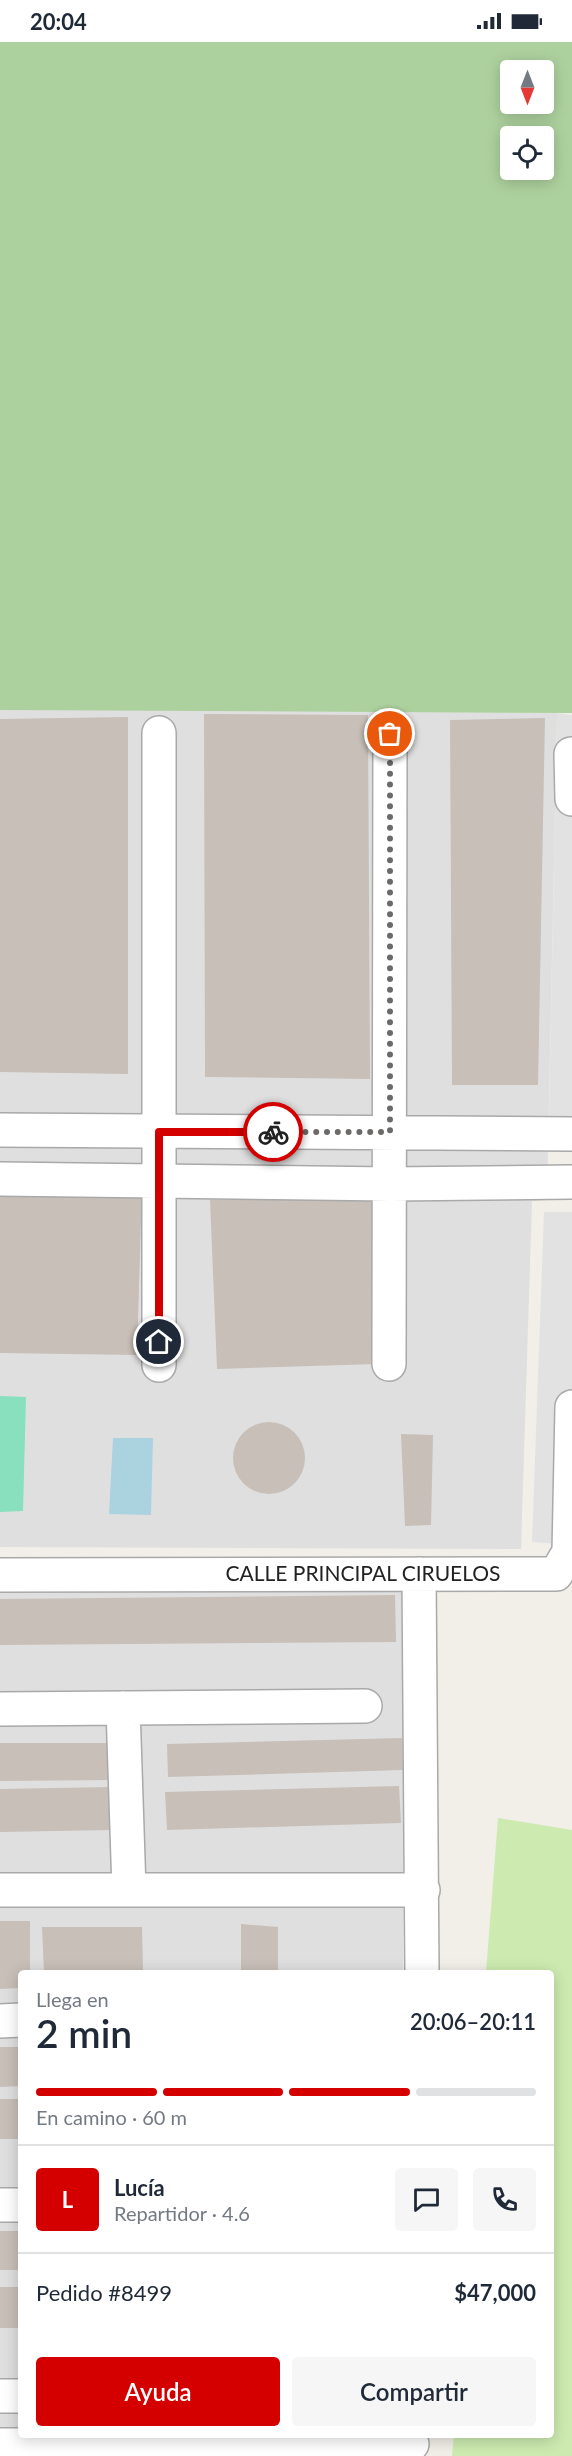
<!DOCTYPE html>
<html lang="es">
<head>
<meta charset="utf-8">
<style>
	:root { --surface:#fff; --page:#f6f6f7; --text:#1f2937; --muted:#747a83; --line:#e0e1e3; --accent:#d40000 }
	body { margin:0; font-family:Lato,sans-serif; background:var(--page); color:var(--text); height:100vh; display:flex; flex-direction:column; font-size:22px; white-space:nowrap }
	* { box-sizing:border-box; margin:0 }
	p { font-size:20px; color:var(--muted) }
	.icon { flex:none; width:33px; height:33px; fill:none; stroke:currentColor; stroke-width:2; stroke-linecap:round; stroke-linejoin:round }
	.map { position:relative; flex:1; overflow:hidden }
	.sheet { position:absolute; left:18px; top:1928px; width:536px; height:468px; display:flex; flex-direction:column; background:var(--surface); border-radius:6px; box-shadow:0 3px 15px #0003 }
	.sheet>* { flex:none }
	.needle { width:39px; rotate:180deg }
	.tools { position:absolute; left:500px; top:18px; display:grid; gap:12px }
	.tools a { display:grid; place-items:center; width:54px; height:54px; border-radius:6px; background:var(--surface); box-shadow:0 3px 15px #0003; font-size:30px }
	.pin { position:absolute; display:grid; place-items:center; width:51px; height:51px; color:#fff; margin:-26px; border:3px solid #fff; border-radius:50%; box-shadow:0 2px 6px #0007 }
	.courier { position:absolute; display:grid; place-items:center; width:60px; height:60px; margin:-30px; border:4px solid #d40000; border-radius:50%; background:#fff; color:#222; box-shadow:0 2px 8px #0007 }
	.head em { font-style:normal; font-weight:600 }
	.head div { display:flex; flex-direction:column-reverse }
	.head { display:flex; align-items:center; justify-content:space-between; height:102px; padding:0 18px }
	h1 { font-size:39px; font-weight:600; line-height:45px }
	.bar { display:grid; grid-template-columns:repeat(4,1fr); gap:9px 6px; align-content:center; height:72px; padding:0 18px }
	.bar i { height:8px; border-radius:4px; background:var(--line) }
	.bar .active { background:var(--accent) }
	.bar p { grid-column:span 4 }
	.line { display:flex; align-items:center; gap:15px; padding:0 18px; border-top:2px solid var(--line) }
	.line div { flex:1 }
	.round { display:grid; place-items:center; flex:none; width:63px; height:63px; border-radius:6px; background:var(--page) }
	.cta { display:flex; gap:12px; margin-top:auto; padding:12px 18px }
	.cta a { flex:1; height:69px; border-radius:6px; background:var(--accent); color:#fff; font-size:24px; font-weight:600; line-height:69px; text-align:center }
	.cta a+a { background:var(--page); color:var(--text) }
	.status { display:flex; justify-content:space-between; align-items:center; height:42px; padding:0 30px; background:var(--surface); direction:ltr }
	.status svg { height:16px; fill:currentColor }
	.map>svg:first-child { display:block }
	.residential { fill:#e0dfdf }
	.grass { fill:#cdebb0 }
	.forest { fill:#add19e; fill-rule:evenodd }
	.pitch { fill:#88e0be }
	.parking { fill:#e2e2e2 }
	.water { fill:#aad3df }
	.building { fill:#c7bfb8 }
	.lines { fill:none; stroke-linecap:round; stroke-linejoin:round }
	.minor-casing { stroke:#a9a9a9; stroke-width:36 }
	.minor { stroke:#fff; stroke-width:33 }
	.done { stroke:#6b6a68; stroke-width:6; stroke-dasharray:0 10.8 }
	.route { stroke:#d40000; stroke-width:8 }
	.labels { text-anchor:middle; stroke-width:4.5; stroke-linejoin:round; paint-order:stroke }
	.street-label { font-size:21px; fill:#222; stroke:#fff }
</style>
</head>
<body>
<div class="status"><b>20:04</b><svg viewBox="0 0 49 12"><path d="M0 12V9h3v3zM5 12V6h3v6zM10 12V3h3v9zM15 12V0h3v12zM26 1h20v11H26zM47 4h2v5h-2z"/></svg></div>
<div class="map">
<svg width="572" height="2414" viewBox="0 0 572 2414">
	<rect width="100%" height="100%" fill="#f2efe9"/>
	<path class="residential" d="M 0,663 L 557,671 L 547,1158 L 532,1159 L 521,1507 L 0,1505 Z
		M 404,1545 L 403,1930 L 21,1930 L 21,2386 L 0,2386 L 0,1547 Z"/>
	<path class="grass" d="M 498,1776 L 572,1788 L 572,2414 L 452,2414 L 454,2393 L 550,2392 L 550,1930 L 486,1930 Z"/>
	<path class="forest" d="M 0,0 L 572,0 L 572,671 L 0,668 ZM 510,28 L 543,28 L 543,62 L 510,62 ZM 510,94 L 543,94 L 543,128 L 510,128 Z"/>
	<path class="pitch" d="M 0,1354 L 26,1355 L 23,1469 L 0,1470 Z"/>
	<path class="parking" d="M 557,671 L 572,673 L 572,1077 L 549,1077 Z
		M 544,1170 L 572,1170 L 572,1503 L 532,1500 Z"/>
	<path class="water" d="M 113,1396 L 153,1396 L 151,1473 L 109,1472 Z"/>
	<path class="building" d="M 204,672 L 368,673 L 370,1037 L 205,1035 Z
		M 128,675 L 128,1032 L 0,1030 L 0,677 Z
		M 545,676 L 538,1043 L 452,1043 L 450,678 Z
		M 142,1145 L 137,1313 L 0,1311 L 0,1148 Z
		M 385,1157 L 377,1322 L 217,1327 L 210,1158 Z
		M233 1416a36 36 0 1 1 72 0a36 36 0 1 1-72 0Z
		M 401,1392 L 433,1393 L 431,1483 L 405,1484 Z
		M 395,1553 L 396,1600 L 0,1603 L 0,1557 Z
		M 402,1696 L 403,1728 L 168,1735 L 167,1702 Z
		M 0,1701 L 113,1701 L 113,1738 L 0,1739 Z
		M 399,1744 L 401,1781 L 167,1788 L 165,1750 Z
		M 111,1745 L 111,1788 L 0,1790 L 0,1747 Z
		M 0,1879 L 30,1879 L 30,1930 L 21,1930 L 21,1946 L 0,1947 Z
		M 241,1882 L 278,1885 L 278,1930 L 241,1930 Z
		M 42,1885 L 142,1885 L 143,1930 L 44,1930 Z
		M 0,2005 L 21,2005 L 21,2044 L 0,2045 Z
		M 0,2057 L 21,2057 L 21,2097 L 0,2097 Z
		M 0,2189 L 21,2189 L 21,2228 L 0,2228 Z
		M 0,2245 L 21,2245 L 21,2286 L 0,2286 Z"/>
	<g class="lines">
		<defs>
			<path id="minor" d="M 159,691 L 159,1323
				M 571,712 L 572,757
				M 0,1088 L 572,1092
				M 0,1137 L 390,1142 L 572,1140
				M 389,1322 L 390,692
				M 419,1532 L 422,1930
				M 0,1533 L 556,1532 L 569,1510 L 572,1365
				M 123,1666 L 129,1848
				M 0,1667 L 365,1664
				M 0,1848 L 423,1848
				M 0,1979 L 21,1978
				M 0,2163 L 21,2163
				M 0,2354 L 21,2354
				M 0,2403 L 412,2402"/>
		</defs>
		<use href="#minor" class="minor-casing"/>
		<use href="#minor" class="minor"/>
	</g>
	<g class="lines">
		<path class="done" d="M 273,1090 L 390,1090 L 390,692"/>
		<path class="route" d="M 159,1300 L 159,1090 L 273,1090"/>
	</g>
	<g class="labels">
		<g class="street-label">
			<text x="363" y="1539">CALLE PRINCIPAL CIRUELOS</text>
		</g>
	</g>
</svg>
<div class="tools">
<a><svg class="needle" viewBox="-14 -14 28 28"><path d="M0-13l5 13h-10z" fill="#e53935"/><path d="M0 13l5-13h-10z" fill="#747a83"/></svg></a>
<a><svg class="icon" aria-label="locate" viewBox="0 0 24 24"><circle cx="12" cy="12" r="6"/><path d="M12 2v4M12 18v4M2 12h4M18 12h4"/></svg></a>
</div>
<div class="pin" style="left:390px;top:692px;background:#ea580c"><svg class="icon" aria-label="bag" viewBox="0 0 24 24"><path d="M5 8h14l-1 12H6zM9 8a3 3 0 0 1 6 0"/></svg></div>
<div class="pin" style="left:159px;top:1300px;background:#1f2937"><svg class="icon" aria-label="home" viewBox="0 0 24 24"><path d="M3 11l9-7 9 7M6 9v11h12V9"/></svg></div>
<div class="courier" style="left:273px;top:1090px"><svg class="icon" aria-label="bike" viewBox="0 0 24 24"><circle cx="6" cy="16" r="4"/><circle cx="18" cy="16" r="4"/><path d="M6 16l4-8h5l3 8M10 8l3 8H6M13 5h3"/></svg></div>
<section class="sheet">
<div class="head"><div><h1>2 min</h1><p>Llega en</p></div><em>20:06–20:11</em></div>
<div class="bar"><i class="active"></i><i class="active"></i><i class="active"></i><i></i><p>En camino · 60 m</p></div>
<div class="line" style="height:108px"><b class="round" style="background:var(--accent);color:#fff">L</b><div><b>Lucía</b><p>Repartidor · 4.6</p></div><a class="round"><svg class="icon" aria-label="chat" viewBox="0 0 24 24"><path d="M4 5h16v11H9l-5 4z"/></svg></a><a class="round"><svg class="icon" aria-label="phone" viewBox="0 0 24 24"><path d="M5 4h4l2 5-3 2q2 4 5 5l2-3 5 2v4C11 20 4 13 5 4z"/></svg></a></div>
<div class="line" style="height:78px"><div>Pedido #8499</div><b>$47,000</b></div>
<div class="cta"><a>Ayuda</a><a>Compartir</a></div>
</section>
</div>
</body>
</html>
